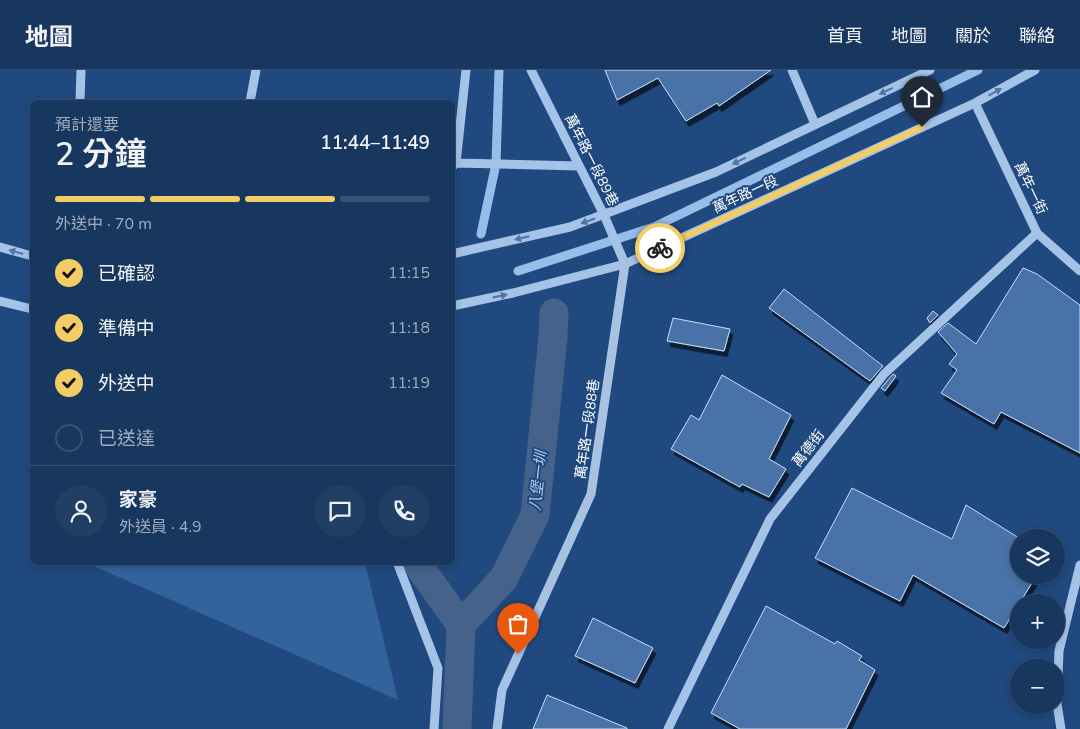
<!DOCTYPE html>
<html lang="zh-TW">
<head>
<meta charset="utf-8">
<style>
	:root { --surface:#18375f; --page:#213f65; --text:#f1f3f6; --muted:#9facbd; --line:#365174; --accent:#f4cc66 }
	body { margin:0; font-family:"Nunito Sans","Noto Sans TC",sans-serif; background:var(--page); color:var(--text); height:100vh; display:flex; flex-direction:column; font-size:19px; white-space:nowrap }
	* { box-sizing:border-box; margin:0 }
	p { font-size:16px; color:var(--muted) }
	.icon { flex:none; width:28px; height:28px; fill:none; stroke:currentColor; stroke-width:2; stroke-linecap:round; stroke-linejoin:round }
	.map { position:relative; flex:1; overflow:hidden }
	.sheet { position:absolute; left:30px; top:30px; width:425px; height:465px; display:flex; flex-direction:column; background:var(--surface); border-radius:8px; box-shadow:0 2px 8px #0003,0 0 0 1px var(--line) }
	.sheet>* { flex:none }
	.tools { position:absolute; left:1010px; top:459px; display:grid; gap:10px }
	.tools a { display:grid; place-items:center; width:55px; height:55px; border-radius:50%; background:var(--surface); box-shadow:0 2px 8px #0003,0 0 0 1px var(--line); font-size:25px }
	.pin { position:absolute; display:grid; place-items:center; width:42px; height:42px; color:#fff; margin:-51px -21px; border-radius:50% 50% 50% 0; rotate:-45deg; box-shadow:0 0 5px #0007 }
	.pin .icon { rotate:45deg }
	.courier { position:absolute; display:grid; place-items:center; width:50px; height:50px; margin:-25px; border:4px solid #f4cc66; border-radius:50%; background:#fff; color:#222; box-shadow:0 1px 6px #0007 }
	.summary em { font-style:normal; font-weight:600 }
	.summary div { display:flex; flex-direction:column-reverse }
	.summary { display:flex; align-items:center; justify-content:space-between; height:85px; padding:0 25px }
	h1 { font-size:32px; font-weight:600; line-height:38px }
	.bar { display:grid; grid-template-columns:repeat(4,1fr); gap:8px 5px; align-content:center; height:60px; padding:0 25px }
	.bar i { height:6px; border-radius:4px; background:var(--line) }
	.bar .active { background:var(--accent) }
	.bar p { grid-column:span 4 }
	.line { display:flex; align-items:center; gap:12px; padding:0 25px; border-top:1px solid var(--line) }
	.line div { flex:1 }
	.round { display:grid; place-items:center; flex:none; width:52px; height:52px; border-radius:26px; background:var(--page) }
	ol { padding:0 25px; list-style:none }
	li { display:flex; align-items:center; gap:15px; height:55px }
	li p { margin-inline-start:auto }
	li .icon { padding:5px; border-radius:50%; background:var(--accent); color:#111; stroke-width:4 }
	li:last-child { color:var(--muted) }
	li i { width:28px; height:28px; border:2px solid var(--line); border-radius:50% }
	header { display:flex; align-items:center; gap:30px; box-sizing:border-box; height:70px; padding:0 25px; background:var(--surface); border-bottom:1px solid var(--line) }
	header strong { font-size:24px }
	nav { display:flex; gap:28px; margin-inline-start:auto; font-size:18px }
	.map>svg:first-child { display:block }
	.green { fill:#33639d }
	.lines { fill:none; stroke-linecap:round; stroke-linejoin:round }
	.stream { stroke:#98bde9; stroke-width:9 }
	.canal { stroke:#44628a; stroke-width:29 }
	.building { fill:#4973a8; stroke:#c8ddf6; filter:url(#shadow) }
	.minor { stroke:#a5c2e7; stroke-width:9 }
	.oneway { fill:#4f73a3 }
	.done { stroke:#b1bfd2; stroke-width:5; stroke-dasharray:0 9 }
	.route { stroke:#f4cc66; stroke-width:6 }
	.labels { text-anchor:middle; stroke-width:4; stroke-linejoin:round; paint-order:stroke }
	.street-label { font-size:14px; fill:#fff; stroke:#20497f }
	.water-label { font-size:15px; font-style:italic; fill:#b0ccef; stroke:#20497f }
</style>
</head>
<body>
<header>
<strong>地圖</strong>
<nav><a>首頁</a><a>地圖</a><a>關於</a><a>聯絡</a></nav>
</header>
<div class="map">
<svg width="1080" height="659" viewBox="0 0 1080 659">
	<defs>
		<filter id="shadow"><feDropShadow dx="3" dy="5.5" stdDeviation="0" flood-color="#0009"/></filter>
	</defs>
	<rect width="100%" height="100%" fill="#20497f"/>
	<path class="green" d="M 87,493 L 365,493 L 398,630 Z"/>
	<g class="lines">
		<path class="stream" d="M 481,164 L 496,94 L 499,0
			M 518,201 L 654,157 L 978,0"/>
		<path class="canal" d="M 416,492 L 461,555
			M 457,659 L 461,555 L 504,508 L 535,445 L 553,267 L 554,243"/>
	</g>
	<path class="building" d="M 605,0 L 771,0 L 719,36 L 717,33 L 686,51 L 658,8 L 617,30 Z
		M 1023,198 L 1037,204 L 1080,235 L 1080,383 L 1001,342 L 994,354 L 941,323 L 957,300 L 949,294 L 957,284 L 938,262 L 948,253 L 976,274 Z
		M 784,219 L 883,296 L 870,311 L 769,238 Z
		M 933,241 L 938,245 L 930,253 L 927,248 Z
		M 673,248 L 730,259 L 724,281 L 667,271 Z
		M 893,304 L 896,306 L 885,321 L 881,318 Z
		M 722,305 L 791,345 L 769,389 L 786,399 L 769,427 L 742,414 L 740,417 L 671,379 L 691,345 L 699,350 Z
		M 852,418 L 952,469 L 966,435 L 1019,468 L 1019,505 L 1037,505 L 1004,558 L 913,505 L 900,531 L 815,488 Z
		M 766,536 L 835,574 L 837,571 L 862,586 L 859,590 L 875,600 L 846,659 L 740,659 L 711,643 Z
		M 593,548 L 653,578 L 635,613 L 575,586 Z
		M 547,625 L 627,658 L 627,659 L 533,659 Z"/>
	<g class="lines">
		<path class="minor" d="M 792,0 L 815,54
			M 80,32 L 81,0
			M 250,32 L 256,0
			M 975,33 L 1037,163 L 1080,201
			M 456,93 L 579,96
			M 452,97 L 456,93 L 466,0
			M 0,177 L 32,186
			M 452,184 L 570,157 L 716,102 L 930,0
			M 0,231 L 32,239
			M 452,236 L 513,223 L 625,194 L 975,33 L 1035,0
			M 397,492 L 438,598 L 434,659
			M 497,659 L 502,620 L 591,424 L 625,194 L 604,145 L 531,0
			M 668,659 L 770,449 L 884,304 L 1037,163
			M 1061,659 L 1057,634 L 1059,581 L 1080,495"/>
	</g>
	<defs><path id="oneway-solid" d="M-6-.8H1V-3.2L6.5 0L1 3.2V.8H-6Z" transform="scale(1.25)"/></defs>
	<g class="oneway">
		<use href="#oneway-solid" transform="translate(886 21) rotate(155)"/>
		<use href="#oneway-solid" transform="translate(995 22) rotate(-29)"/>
		<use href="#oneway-solid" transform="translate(739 91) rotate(154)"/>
		<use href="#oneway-solid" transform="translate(588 151) rotate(161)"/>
		<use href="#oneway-solid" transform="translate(522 168) rotate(167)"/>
		<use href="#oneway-solid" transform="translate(16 182) rotate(-164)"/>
		<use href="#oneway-solid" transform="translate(500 226) rotate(-12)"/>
	</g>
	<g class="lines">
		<path class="done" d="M 518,584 L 591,424 L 625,194 L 660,178"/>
		<path class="route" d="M 660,178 L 922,57"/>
	</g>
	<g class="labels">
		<g class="street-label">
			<text transform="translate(592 90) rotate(63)" y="5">萬年路一段89巷</text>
			<text transform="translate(1031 118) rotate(64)" y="5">萬年一街</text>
			<text transform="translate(745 124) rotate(-25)" y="5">萬年路一段</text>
			<text transform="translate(587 359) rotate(-82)" y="5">萬年路一段88巷</text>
			<text transform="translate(808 378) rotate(-52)" y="5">萬德街</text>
		</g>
		<g class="water-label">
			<text transform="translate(538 411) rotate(-84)" y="5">八堡一圳</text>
		</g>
	</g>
</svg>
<div class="tools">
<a><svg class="icon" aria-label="layers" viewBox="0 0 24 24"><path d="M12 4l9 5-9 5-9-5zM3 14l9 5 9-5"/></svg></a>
<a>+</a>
<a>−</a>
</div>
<div class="pin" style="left:518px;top:584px;background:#ea580c"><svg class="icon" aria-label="bag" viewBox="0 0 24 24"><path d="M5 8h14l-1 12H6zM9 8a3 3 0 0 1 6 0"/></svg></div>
<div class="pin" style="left:922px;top:57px;background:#1f2937"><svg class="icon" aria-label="home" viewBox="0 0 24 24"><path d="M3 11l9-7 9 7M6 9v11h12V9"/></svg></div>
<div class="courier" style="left:660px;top:178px"><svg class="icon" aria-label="bike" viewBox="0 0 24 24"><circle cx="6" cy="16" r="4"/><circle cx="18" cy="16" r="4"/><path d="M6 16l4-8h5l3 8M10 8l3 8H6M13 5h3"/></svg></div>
<section class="sheet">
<div class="summary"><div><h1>2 分鐘</h1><p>預計還要</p></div><em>11:44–11:49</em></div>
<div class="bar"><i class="active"></i><i class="active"></i><i class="active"></i><i></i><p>外送中 · 70 m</p></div>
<ol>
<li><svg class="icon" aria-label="check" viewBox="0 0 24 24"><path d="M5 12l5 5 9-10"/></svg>已確認<p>11:15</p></li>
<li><svg class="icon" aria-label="check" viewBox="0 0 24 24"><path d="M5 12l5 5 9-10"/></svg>準備中<p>11:18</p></li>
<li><svg class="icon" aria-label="check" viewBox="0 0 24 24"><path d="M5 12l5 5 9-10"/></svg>外送中<p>11:19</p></li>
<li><i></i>已送達</li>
</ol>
<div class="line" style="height:90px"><a class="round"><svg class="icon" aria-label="person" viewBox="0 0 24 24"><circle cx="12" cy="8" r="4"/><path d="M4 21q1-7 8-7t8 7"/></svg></a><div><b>家豪</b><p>外送員 · 4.9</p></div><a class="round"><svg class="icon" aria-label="chat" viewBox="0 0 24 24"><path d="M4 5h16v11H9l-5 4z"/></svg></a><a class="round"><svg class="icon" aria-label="phone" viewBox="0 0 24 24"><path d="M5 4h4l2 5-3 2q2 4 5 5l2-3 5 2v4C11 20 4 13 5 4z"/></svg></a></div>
</section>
</div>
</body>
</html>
